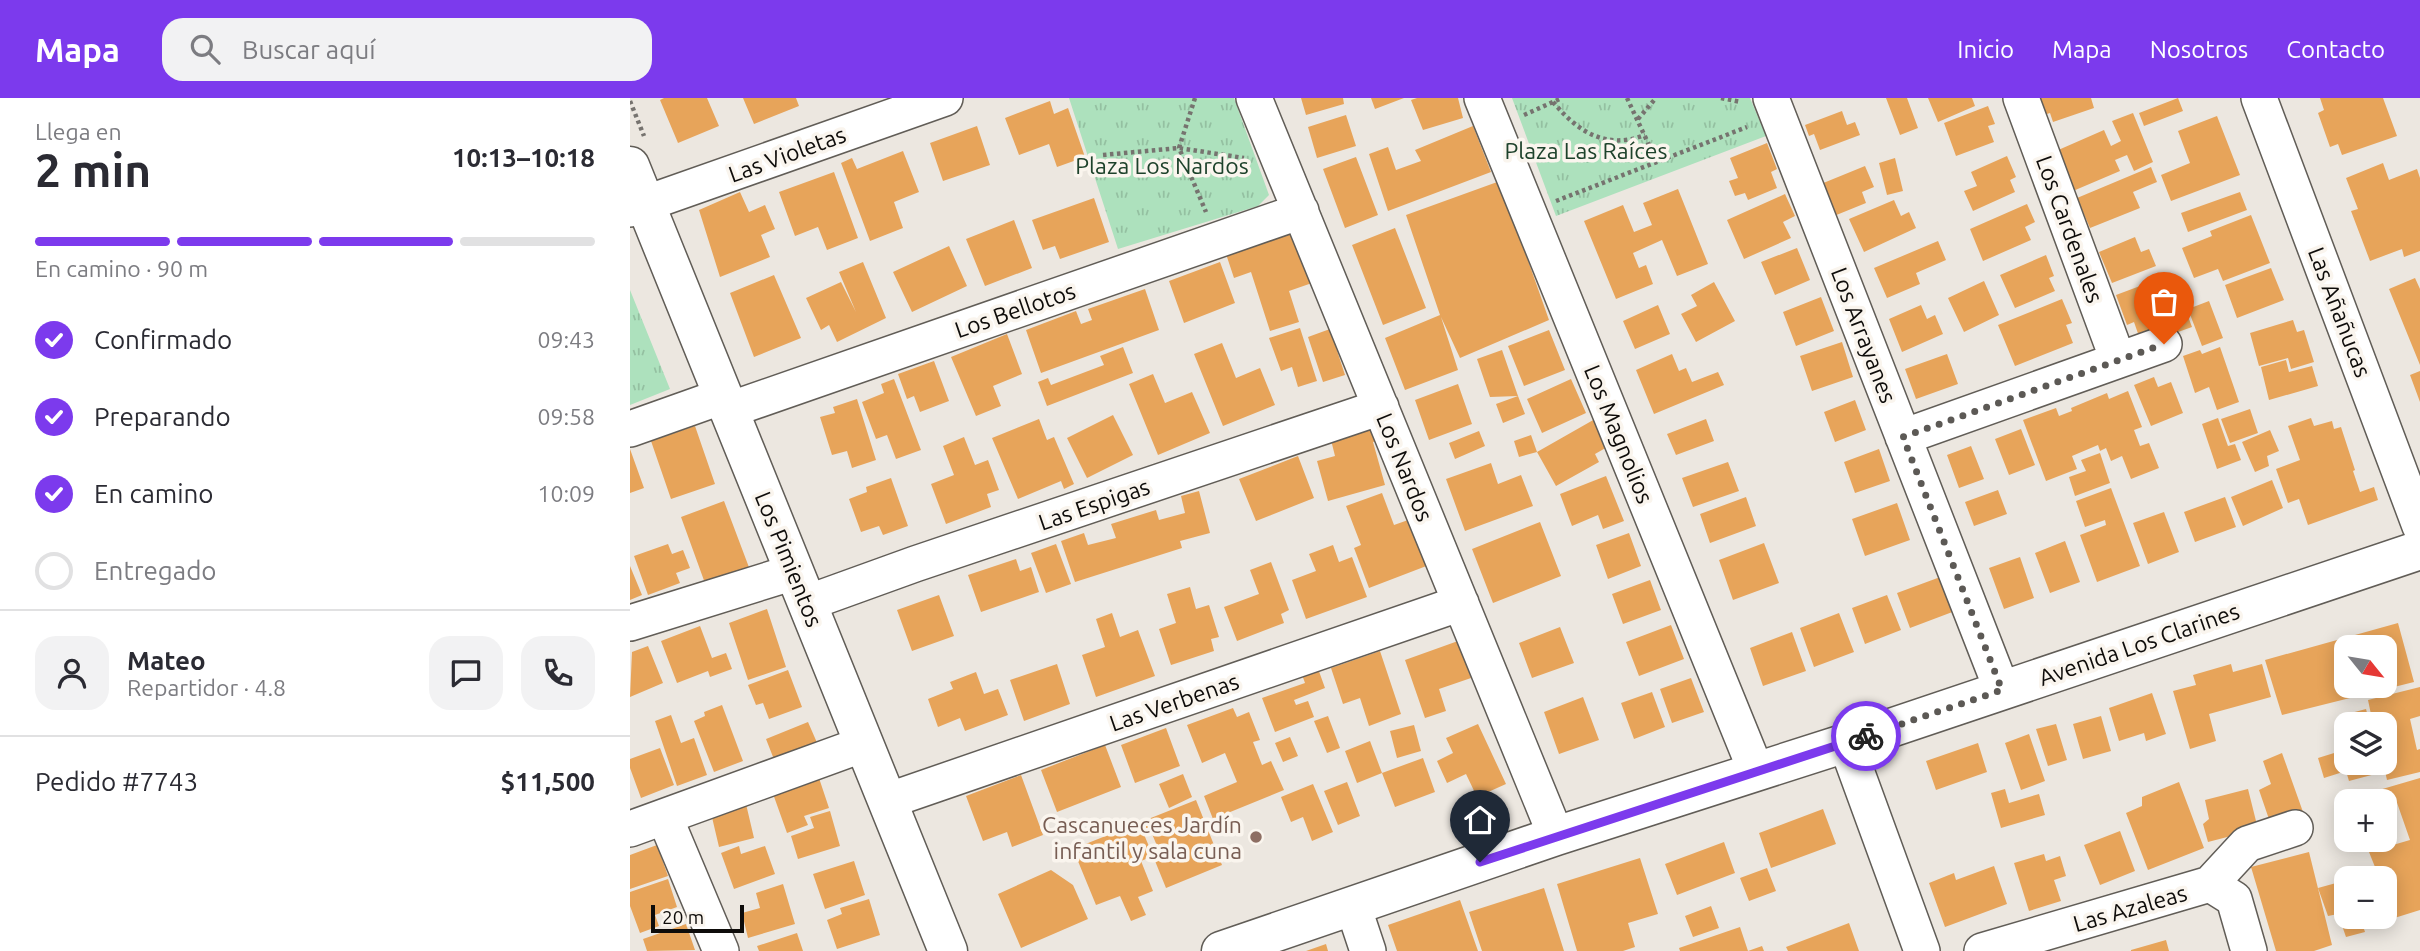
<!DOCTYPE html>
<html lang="es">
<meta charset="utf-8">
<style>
:root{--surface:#fff;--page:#f2f2f3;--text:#2b2b33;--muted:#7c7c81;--line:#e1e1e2;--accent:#7c3aed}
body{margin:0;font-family:Ubuntu,sans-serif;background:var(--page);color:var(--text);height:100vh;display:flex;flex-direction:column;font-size:26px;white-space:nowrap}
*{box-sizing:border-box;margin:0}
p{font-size:23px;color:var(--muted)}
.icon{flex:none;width:38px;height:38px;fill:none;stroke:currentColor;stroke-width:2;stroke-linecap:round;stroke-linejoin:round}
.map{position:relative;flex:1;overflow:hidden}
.side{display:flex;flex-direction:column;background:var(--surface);width:630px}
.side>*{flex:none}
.needle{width:46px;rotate:120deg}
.controls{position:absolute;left:1704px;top:537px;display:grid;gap:14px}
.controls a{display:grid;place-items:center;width:63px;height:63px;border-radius:14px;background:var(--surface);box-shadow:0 4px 18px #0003;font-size:35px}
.scale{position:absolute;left:21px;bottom:18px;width:93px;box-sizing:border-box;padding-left:7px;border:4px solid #0e0c0a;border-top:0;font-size:19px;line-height:24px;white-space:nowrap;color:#0e0c0a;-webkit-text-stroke:5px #faf5ee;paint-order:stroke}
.pin{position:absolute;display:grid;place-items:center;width:60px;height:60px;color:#fff;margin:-72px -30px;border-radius:50% 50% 50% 0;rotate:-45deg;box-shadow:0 0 7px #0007}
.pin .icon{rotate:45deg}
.courier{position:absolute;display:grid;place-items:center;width:70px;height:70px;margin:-35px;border:5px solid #7c3aed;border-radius:50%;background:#fff;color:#222;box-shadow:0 2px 9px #0007}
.head em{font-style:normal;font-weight:700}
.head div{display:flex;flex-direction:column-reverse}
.head{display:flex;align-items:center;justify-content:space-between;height:119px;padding:0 35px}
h1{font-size:46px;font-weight:700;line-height:52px}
.bar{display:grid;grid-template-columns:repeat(4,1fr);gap:10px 7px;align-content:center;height:84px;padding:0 35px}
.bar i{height:9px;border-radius:5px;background:var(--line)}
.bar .active{background:var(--accent)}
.bar p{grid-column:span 4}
.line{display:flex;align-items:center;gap:18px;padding:0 35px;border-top:2px solid var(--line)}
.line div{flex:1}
.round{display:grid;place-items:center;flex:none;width:74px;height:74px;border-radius:21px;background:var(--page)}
ol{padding:0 35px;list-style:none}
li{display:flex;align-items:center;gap:21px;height:77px}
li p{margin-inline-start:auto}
li .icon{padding:7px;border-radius:50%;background:var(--accent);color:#fff;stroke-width:4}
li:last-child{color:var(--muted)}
li i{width:38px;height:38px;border:4px solid var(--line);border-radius:50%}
header{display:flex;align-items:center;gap:42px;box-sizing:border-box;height:98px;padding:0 35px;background:var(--accent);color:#fff}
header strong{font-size:33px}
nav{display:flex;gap:38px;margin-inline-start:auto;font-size:24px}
.search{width:490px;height:63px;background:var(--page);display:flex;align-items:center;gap:18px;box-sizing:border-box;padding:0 24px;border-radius:21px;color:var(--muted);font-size:26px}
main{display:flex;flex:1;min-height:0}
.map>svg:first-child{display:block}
</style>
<header>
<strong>Mapa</strong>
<div class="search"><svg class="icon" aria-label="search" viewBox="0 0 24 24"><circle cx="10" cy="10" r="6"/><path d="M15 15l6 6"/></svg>Buscar aquí</div>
<nav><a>Inicio</a><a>Mapa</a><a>Nosotros</a><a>Contacto</a></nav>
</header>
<main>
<section class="side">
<div class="head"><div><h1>2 min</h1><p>Llega en</p></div><em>10:13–10:18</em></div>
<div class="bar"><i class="active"></i><i class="active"></i><i class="active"></i><i></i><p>En camino · 90 m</p></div>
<ol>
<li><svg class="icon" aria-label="check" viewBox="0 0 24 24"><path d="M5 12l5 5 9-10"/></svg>Confirmado<p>09:43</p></li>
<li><svg class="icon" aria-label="check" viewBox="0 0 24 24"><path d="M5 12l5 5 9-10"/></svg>Preparando<p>09:58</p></li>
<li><svg class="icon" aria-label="check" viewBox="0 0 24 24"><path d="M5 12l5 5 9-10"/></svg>En camino<p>10:09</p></li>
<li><i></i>Entregado</li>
</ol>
<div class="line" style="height:126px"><a class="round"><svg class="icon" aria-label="person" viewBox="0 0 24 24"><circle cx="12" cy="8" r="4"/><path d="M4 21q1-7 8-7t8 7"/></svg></a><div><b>Mateo</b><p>Repartidor · 4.8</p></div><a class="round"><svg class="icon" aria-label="chat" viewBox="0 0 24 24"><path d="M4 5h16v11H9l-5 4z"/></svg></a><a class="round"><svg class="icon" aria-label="phone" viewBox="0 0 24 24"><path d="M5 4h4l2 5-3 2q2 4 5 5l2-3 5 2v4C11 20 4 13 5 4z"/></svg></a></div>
<div class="line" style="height:91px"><div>Pedido #7743</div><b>$11,500</b></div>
</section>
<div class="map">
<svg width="1790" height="853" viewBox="0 0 1790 853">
<defs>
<pattern id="park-tufts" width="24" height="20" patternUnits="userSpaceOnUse" patternTransform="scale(1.75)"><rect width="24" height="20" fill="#ade1bd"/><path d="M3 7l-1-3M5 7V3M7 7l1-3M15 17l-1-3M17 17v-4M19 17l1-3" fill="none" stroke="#94c0a1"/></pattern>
</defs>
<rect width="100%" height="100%" fill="#ece7e0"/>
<!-- park -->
<path fill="url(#park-tufts)" d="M439 0H604L639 97 628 108 488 151Z
M882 0H1120L1136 38 926 118Z
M0 192 40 291 0 307Z"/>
<!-- building -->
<path fill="#e7a45a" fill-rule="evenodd" d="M34 0H77L89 28 48 45 30 2Z
M113 0H166L169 8 124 26Z
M671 0H713L714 6 676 17Z
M741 0H774L745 11Z
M787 0H828L833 20 793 32 781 2Z
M1256 0H1277L1288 30 1270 37Z
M1298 0H1342L1345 8 1308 24Z
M1408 0H1461L1464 10 1423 24 1420 15 1414 17Z
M1548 0 1553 13 1514 28 1509 15Z
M1690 0H1753L1767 38 1712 57 1708 46 1700 49 1688 15 1694 12Z
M420 3 424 16 438 10 455 59 427 69 419 46 389 57 375 20Z
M1358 8 1365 26 1358 28 1364 44 1326 58 1314 25Z
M1212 13 1217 27 1225 24 1230 37 1190 52 1184 36 1179 38 1175 27Z
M1503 15 1523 64 1504 73 1497 57 1485 62 1490 73 1443 93 1426 53 1474 32 1481 48 1491 43 1482 23Z
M716 17 726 48 687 60 678 29Z
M1587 18 1610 77 1541 103 1531 77 1560 65 1548 33Z
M347 28 360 67 313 83 300 45Z
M843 28 861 74 758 113 739 56 758 49 766 72 791 63 785 52Z
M1137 45 1147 71 1141 74 1147 90 1118 102 1115 95 1105 98 1099 83 1108 80 1100 60Z
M273 53 289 94 264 104 273 130 240 143 211 65 222 60 227 71Z
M1377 58 1386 79 1380 82 1385 94 1343 113 1334 93 1347 88 1341 74Z
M726 59 748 117 715 130 693 71Z
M1265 60 1273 93 1257 97 1249 65Z
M1753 65 1759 82 1787 71 1790 80V153L1774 159 1772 151 1740 163 1721 113 1728 111 1716 80Z
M1235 68 1244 89 1232 94 1236 105 1199 120 1186 88Z
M1521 69 1527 84 1503 94 1510 110 1460 130 1447 100Z
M204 74 228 140 197 152 188 129 165 138 149 94Z
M870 83 919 222 830 260 811 219 828 272 775 292 755 240 810 217 776 117Z
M1048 91 1078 166 1047 178 1032 142 1003 155 1009 170 1016 167 1023 186 986 201 954 123 993 107 1004 134 1022 127 1013 105Z
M110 94 119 114 135 107 145 131 131 137 140 159 90 179 69 112Z
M1610 94 1617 112 1558 134 1551 115Z
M1155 96 1165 118 1153 124 1161 140 1114 161 1097 122Z
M464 100 479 144 430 161 425 148 413 152 402 122Z
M1264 102 1271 118 1279 114 1286 130 1234 154 1219 121Z
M1397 106 1405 124 1395 129 1401 142 1353 163 1340 131Z
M1621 117 1640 165 1593 183 1588 171 1564 180 1552 150 1582 138 1580 133Z
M384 122 402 170 355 188 336 141Z
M664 130 682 185 659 193 669 224 640 233 621 174 604 180 595 153Z
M765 130 796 210 753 227 722 147Z
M1505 139 1511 154 1519 151 1526 168 1482 185 1469 154Z
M1308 143 1316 162 1286 175 1290 186 1257 200 1244 170Z
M319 148 337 188 282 214 263 174Z
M1167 150 1180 182 1145 197 1131 164Z
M1416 157 1424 178 1419 180 1425 193 1385 210 1370 177Z
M233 164 256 220 207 244 199 227 191 232 176 200 211 184 226 214 209 174Z
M590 164 605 205 554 225 539 183Z
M1641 170 1654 202 1607 220 1595 187Z
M1542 176 1562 229 1512 247 1504 224 1497 227 1486 197Z
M144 177 171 240 124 259 100 195Z
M1785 180 1790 191V267L1759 191Z
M1354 183 1369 217 1334 234 1318 200Z
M1084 184 1105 223 1066 244 1051 216 1067 208 1061 197Z
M515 191 529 232 411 275 396 232 446 213 451 226 462 222 458 211Z
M1191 199 1204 233 1166 248 1153 214Z
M1432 201 1442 225 1436 227 1443 245 1385 268 1368 227Z
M1579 203 1593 240 1572 248 1558 211Z
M1028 207 1040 236 1005 251 993 223Z
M1291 207 1297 221 1305 217 1313 236 1272 254 1259 221Z
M1663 222 1667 234 1674 232 1684 264 1661 271 1658 260 1629 268 1620 235Z
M670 230 687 283 668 289 662 269 651 273 639 240Z
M700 231 715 277 693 284 678 239Z
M919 232 935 272 894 288 878 248Z
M377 236 392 276 363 288 371 308 346 318 321 259Z
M1212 244 1223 279 1182 293 1170 258Z
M592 245 606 280 630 270 645 307 593 328 564 256Z
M493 249 503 275 417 308 408 284 418 280 421 287 474 267 470 258Z
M1590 249 1609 304 1587 312 1579 289 1565 295 1553 258 1570 252 1572 256Z
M872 252 888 298 860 299 847 261Z
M1042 256 1049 273 1056 270 1062 284 1088 274 1094 287 1024 316 1006 272Z
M1317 256 1328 286 1286 301 1275 271Z
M1656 262 1659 274 1682 268 1688 288 1639 302 1631 269Z
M304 263 319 303 290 314 284 298 277 301 268 276Z
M1790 273V304L1780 277Z
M523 276 535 305 562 294 580 335 528 357 499 286Z
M1524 279 1528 289 1541 284 1553 315 1521 328 1504 287Z
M264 281 291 352 266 361 257 337 246 341 232 304 254 295 251 286Z
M941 281 956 315 912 335 897 301Z
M828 286 842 326 799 342 785 302Z
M1498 293 1512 329 1504 332 1510 348 1519 345 1529 370 1501 381 1492 358 1481 363 1476 350 1470 353 1468 347 1442 358 1447 371 1416 383 1393 322 1426 310 1429 318 1442 313 1441 310 1477 295 1479 301Z
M888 298 895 316 873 325 866 306Z
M227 301 246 362 222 370 217 353 202 357 190 319 205 315 203 309Z
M1225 302 1236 332 1205 344 1194 314Z
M1620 311 1628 335 1600 345 1591 321Z
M483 317 503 357 457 380 437 340Z
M1588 320 1598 348 1605 346 1611 362 1587 371 1572 326Z
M1681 320 1684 328 1702 323 1704 331 1711 329 1725 372 1723 373 1730 394 1744 389 1748 402 1678 427 1669 401 1658 405 1646 371 1670 362 1658 328Z
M409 321 417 342 424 339 444 386 434 391 431 383 388 401 362 340Z
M965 321 979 348 965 356 969 364 926 388 907 354 889 359 884 343 901 337 907 354Z
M1076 321 1084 343 1046 357 1037 336Z
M747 325 752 342 743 344 755 387 698 403 687 363 705 358 700 338Z
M65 328 85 386 41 401 21 343Z
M1391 331 1405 367 1379 377 1365 341Z
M1640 332 1649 353 1637 358 1639 368 1625 374 1612 344Z
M849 333 855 348 825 361 819 345Z
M334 339 345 367 358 362 369 392 357 396 361 409 316 426 301 386 324 377 313 348Z
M1341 348 1354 381 1329 390 1317 357Z
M0 351 14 390 0 395Z
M1249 351 1260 383 1225 395 1214 364Z
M1470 355 1480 385 1445 398 1439 379 1456 373 1451 362Z
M668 358 684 400 626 423 609 381Z
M1098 364 1109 393 1063 409 1052 380Z
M861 365 868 386 891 377 903 408 835 433 816 381Z
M976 378 994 423 973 431 968 417 942 428 930 396Z
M261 380 278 428 253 437 249 428 231 434 219 401 237 394 236 389Z
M1642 382 1653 410 1613 428 1601 399Z
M1481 390 1510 468 1467 484 1450 437 1476 427 1475 422 1455 429 1446 403Z
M1368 392 1377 416 1344 428 1335 404Z
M569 393 580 435 550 443 552 450 445 484 431 443 454 435 458 447 486 440 481 426 526 412 529 422 555 415 551 398Z
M752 395 764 427 781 421 799 467 739 490 724 450 731 447 716 408Z
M1116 399 1126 428 1080 445 1070 416Z
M1595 399 1606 429 1565 444 1554 414Z
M94 403 120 472 76 488 51 419Z
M1267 405 1280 442 1235 458 1222 421Z
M1534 414 1549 454 1518 466 1503 425Z
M910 424 931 478 863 505 842 451Z
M999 435 1011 468 978 481 966 447Z
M1435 443 1450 484 1420 495 1405 455Z
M1134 445 1149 485 1103 502 1089 462Z
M38 446 42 456 53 452 60 470 46 475 50 485 18 497 4 458Z
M426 446 441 486 416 495 401 455Z
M703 447 709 464 722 459 737 499 676 521 662 482 686 473 679 456Z
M1390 459 1404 500 1374 511 1359 470Z
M386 461 390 473 401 469 409 494 351 514 338 477Z
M641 464 659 512 651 516 654 525 607 543 594 509 629 496 620 472Z
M0 468 12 497 0 502Z
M1313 478 1325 513 1280 530 1267 495Z
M1020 482 1031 512 993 526 982 496Z
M560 489 566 511 579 507 589 539 581 541 584 553 541 567 529 531 546 525 537 496Z
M309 497 324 538 282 553 267 512Z
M1257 497 1271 532 1235 546 1222 510Z
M137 511 156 569 118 582 99 525Z
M482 515 490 539 508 532 525 578 466 599 452 557 475 549 466 521Z
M1209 515 1224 554 1184 569 1170 530Z
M1768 525 1784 584 1652 617 1635 562ZM1717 550H1755V588H1717Z
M1041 527 1054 561 1009 578 996 544Z
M70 528 82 560 96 555 102 571 80 579 78 573 47 585 31 543Z
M930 529 944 565 902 580 889 545Z
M1162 534 1176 573 1133 588 1120 550Z
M828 543 841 580 809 591 816 613 795 620 775 562Z
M18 548 33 585 0 599 2 554Z
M750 553 771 616 739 628 730 600 713 606 701 570Z
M686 565 695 590 664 602 666 607 678 603 684 619 645 634 632 600 675 585 670 571Z
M427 566 440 606 394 623 380 582Z
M1601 566 1603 574 1632 566 1641 599 1579 616 1586 643 1560 651 1543 593 1566 587 1563 577Z
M158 572 172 609 139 621 133 605 126 607 118 587Z
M346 574 354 596 368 591 378 617 335 633 330 620 308 629 298 601 323 591 320 584Z
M1061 580 1074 614 1042 625 1030 591Z
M1790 589V618L1780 621 1787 652 1790 651V674L1757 682 1753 665H1755V626H1743L1738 602Z
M1022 594 1035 629 1004 641 991 605Z
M1522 595 1536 636 1516 643 1514 635 1489 643 1479 610Z
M953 599 969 642 929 656 914 614Z
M92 607 113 663 84 674 64 623 75 618 74 614Z
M603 610 607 619 619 614 630 642 623 644 632 667 641 663 654 692 583 721 574 698 607 684 595 655 572 665 557 627Z
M1736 611 1740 626H1720L1717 616Z
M41 617 51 645 64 640 77 677 47 688 25 623Z
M698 618 710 650 697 655 684 623Z
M1471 618 1481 653 1453 661 1443 626Z
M178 624 188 647 145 664 136 641Z
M848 626 876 686 847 699 836 676 817 685 807 663 823 655 816 640Z
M1426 626 1437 662 1418 668 1406 631Z
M784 627 791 653 767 660 760 633Z
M536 630 550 668 505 685 491 647Z
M1399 636 1415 683 1391 692 1375 645Z
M660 639 668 658 653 664 645 645Z
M740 643 752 675 793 660 805 694 765 709 752 675 727 685 715 653Z
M1348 645 1357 674 1306 692 1296 663Z
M475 647 491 689 427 714 411 672Z
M30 650 44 687 11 700 0 670V661Z
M1717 651V665H1746L1749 675 1719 683 1716 673 1694 680 1688 660Z
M1652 655 1673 714 1661 717 1642 730 1629 692 1641 686 1633 663Z
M553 676 562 699 539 710 529 686Z
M188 677 199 710 174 718 178 727 157 735 142 693Z
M391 677 413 737 382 749 377 734 353 743 336 698Z
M1790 680V812L1758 822 1755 804V780H1727L1747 774 1739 754 1780 742 1765 699 1752 702 1749 692Z
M717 684 730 718 708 727 694 693Z
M1549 684 1574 750 1518 772 1496 715 1512 708V699Z
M683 686 703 734 682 743 673 719 661 724 651 699Z
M1375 691 1379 705 1409 696 1415 717 1371 730 1361 695Z
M1618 691 1628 731 1578 744 1573 726 1579 721 1575 702Z
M1731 696 1746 704H1722Z
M566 702 592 767 536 790 523 758 530 755 520 731 513 734 523 758 511 763 523 793 508 799 516 817 501 823 490 798 466 807 443 751Z
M1762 705 1766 732 1760 734 1761 738 1755 740V706Z
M116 706 124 740 89 749 81 715Z
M1193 711 1206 746 1141 770 1129 735Z
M200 713 210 748 168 761 161 738 184 730 180 719Z
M1717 713V742H1751L1743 751 1728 747 1716 748 1708 716Z
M1490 733 1505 773 1470 787 1454 747Z
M1094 744 1105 775 1047 797 1035 766Z
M27 747 38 778 0 791V757Z
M109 748 111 756 135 748 145 776 104 791 91 755Z
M1679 754 1702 847 1684 853H1646L1621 769Z
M1414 756 1416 763 1430 758 1436 778 1424 782 1431 803 1399 813 1384 765Z
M1010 760 1028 816 998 825 1005 849 993 853H947L927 786Z
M224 763 235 797 195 811 183 776Z
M1364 768 1377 806 1315 829 1299 785 1324 775 1326 782Z
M1137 770 1146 793 1119 803 1110 780Z
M421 772 443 787 458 821 391 850 368 796Z
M38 781 47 809 25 817 29 828 10 835 0 808V794Z
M1717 782V819H1730L1735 834 1716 839 1708 816 1698 818 1688 790Z
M153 786 165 826 118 840 112 815 130 810 126 795Z
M914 790 934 853H852L839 814Z
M239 801 250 837 207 851 197 822 212 816 210 810Z
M830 802 848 853H767L758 827Z
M1081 808 1089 830 1063 839 1055 818Z
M1219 825 1229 853H1158L1156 849Z
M56 826 65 852 17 853 13 841Z
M1110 829 1118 853 1132 848 1134 853H1050L1049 850Z
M167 835 173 853H129L127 848Z
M1536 842 1539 853H1501V852Z
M696 846 698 853H676Z"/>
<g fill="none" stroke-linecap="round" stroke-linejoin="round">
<defs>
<path id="minor" d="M624 0 926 738
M852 0 1126 673
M1141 0 1372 592
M1391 0 1488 262
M1629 0 1790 428
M0 111 315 0
M99 312 671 113
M0 331 93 298
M1273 339 1534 246
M177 505 285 466 751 309
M0 525 164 474
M1216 645 1292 853
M257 703 831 505
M35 720 91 853
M0 731 234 646
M1580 786 1617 746 1665 730
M723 808 738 853
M1352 853 1580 786 1604 801 1619 853"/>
<path id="major" d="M0 68 318 853
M591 853 926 738 1216 645 1790 452"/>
</defs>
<!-- minor casing -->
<use href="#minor" stroke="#615d57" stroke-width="38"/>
<!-- major casing -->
<use href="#major" stroke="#615d57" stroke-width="41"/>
<!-- path -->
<path stroke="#76736f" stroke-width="4.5" stroke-dasharray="3.5 3.5" stroke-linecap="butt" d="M565 0 549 50 576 114
M997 0 1026 62
M1091 0 1111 4
M0 3 14 38
M923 4C948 34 976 52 1015 37
M894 17 932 0
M1008 21 1026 0
M473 57 549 50 614 60
M926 103 1117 29"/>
<!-- minor -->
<use href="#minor" stroke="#fff" stroke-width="35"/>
<!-- major -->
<use href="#major" stroke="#fff" stroke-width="38"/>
</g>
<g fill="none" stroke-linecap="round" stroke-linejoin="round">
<!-- done -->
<path stroke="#5c5955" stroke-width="7" stroke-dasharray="0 12.6" d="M1236 638 1372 592 1273 339 1534 246"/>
<!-- route -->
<path stroke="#7c3aed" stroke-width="9" d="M850 764 1236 638"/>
</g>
<!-- markers -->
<circle fill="#8d6e63" stroke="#faf5ee" stroke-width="2.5" cx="626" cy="739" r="7"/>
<g text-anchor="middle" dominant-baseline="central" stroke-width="7" stroke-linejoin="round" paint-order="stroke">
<!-- park labels -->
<g font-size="23" fill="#1d422b" stroke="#faf5ee">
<text x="956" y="52">Plaza Las Raíces</text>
<text x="532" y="67">Plaza Los Nardos</text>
</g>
<!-- street labels -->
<g font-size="23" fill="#0e0c0a" stroke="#faf5ee">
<text transform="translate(157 56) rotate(-20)">Las Violetas</text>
<text transform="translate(1440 131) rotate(70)">Los Cardenales</text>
<text transform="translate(385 212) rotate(-19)">Los Bellotos</text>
<text transform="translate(1710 214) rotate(69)">Las Añañucas</text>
<text transform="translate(1234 237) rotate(69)">Los Arrayanes</text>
<text transform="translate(989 336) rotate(68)">Los Magnolios</text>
<text transform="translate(775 369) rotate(68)">Los Nardos</text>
<text transform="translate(464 406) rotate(-19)">Las Espigas</text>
<text transform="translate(159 461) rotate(68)">Los Pimientos</text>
<text transform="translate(1509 546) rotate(-19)">Avenida Los Clarines</text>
<text transform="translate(544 604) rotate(-19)">Las Verbenas</text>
<text transform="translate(1500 810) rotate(-16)">Las Azaleas</text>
</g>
<!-- education labels -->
<g font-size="23" fill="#785e54" stroke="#faf5ee" text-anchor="end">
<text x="612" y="726">Cascanueces Jardín<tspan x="612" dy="26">infantil y sala cuna</tspan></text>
</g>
</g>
</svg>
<div class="controls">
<a><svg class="needle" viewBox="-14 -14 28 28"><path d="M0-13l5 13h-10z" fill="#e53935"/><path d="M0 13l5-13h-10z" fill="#7c7c81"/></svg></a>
<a><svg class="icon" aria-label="layers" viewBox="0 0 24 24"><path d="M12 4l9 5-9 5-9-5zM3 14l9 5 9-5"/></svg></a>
<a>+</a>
<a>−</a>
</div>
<div class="scale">20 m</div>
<div class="pin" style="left:1534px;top:246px;background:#ea580c"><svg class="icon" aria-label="bag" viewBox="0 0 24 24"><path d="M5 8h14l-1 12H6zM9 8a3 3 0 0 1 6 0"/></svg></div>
<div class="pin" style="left:850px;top:764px;background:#1f2937"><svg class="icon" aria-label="home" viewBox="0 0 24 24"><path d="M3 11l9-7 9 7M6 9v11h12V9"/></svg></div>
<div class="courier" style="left:1236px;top:638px"><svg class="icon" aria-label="bike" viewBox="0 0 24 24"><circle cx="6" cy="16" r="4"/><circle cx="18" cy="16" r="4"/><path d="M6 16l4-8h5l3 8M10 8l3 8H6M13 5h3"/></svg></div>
</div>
</main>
